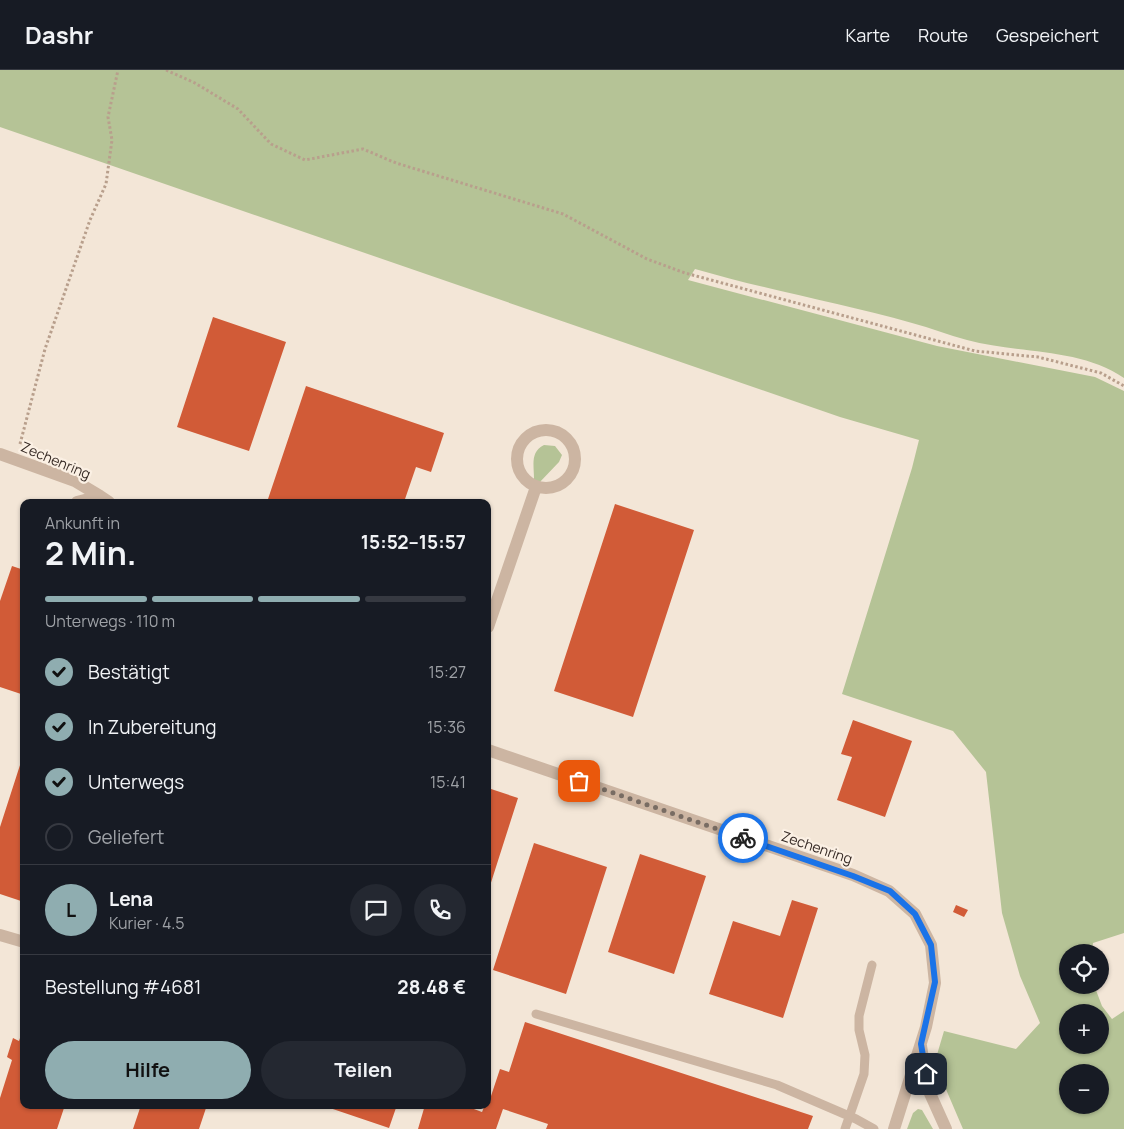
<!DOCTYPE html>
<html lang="de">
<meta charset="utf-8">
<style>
:root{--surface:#171b24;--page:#242831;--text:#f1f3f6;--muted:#9ea1a6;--line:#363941;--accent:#8fadb0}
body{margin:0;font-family:Manrope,sans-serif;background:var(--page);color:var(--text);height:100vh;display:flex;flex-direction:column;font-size:19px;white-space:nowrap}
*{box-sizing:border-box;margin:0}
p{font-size:16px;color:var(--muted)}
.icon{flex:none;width:28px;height:28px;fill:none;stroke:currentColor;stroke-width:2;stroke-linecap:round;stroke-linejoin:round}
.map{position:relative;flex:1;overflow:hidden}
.details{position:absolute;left:20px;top:429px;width:471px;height:610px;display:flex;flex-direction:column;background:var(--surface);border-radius:10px;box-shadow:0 1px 4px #0004}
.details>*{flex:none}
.fabs{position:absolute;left:1059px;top:874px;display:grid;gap:10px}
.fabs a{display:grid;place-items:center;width:50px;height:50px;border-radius:50%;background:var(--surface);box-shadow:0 1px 4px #0004;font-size:25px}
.pin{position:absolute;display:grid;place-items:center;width:42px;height:42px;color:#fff;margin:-21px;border-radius:10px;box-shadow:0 2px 8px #0006}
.courier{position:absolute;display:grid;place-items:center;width:50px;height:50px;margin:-25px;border:4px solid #1a73e8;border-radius:50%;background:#fff;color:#222;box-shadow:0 1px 6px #0007}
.summary em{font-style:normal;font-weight:700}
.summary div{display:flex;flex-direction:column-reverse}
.summary{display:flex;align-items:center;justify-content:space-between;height:85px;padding:0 25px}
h1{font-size:32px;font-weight:700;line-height:38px}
.bar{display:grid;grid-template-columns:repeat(4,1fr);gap:8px 5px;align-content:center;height:60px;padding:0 25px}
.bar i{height:6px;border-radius:4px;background:var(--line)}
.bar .on{background:var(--accent)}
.bar p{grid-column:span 4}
.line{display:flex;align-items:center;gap:12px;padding:0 25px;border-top:1px solid var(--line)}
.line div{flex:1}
.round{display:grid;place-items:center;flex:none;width:52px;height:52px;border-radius:26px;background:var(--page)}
ol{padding:0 25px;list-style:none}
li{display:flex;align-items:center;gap:15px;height:55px}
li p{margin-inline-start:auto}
li .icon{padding:5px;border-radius:50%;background:var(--accent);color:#111;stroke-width:4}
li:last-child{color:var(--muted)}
li i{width:28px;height:28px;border:2px solid var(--line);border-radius:50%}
.button{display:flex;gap:10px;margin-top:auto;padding:10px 25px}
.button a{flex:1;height:58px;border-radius:30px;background:var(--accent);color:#111;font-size:20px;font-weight:700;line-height:58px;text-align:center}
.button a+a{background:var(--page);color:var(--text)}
header{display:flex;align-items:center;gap:30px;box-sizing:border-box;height:70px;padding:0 25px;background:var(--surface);border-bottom:1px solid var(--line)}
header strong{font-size:24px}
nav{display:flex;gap:28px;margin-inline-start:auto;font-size:18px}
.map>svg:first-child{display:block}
</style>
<header>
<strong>Dashr</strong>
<nav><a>Karte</a><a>Route</a><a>Gespeichert</a></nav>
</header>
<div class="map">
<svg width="1124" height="1059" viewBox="0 0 1124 1059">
<rect width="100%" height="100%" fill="#f3e6d7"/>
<!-- green -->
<path fill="#b5c396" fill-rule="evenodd" d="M0 0H1124V308C1079 277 1018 284 967 270 948 265 931 258 912 253 840 233 767 220 695 199L688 210 937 276 1095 307 1124 321V863L1093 873 1092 882H1068V915H1094L1102 936 1112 949 1124 941V1059H963L939 1003 936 988 944 961 1016 979 1040 953 1020 906 1002 843 986 702 953 661 842 624 912 398 919 370 840 347 0 57ZM1068 942H1100V975H1068ZM1100 1002V1035H1068V1002Z
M544 375 555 376 562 385 559 392 538 414 534 409C534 395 530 382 544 375Z
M918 1039 922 1040 933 1059H907L913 1043Z"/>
<!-- building -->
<path fill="#d15b37" d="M213 247 286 272 249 381 177 357Z
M306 316 444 363 431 402 416 397 404 432H267Z
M615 434 694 460 633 647 554 621Z
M12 496 24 500V625L0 617V531Z
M853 650 912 671 885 747 837 730 852 687 841 684Z
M21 692 24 693V832L0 824V757Z
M488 718 518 728 488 822Z
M534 773 607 797 566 924 493 900Z
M640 784 706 806 674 904 608 882Z
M792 830 818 838 783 948 709 924 733 851 780 866Z
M956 835 968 840 964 847 953 842Z
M525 952 813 1046 808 1059H546L548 1054 503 1039 496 1059H418L425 1035H463L482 1042 485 1035H488L500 999 509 1002Z
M24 956V1035H65L57 1059H0V1028L12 990 7 987 13 968 19 971Z
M141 1035H207L199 1059H133Z
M321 1035H397L389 1058Z"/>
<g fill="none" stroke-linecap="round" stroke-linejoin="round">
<!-- path -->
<path stroke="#b89f8c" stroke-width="3" stroke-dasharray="2.5 2.5" stroke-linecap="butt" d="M166 0 195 13 238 39 271 74 305 90 363 79 396 93 563 144 647 189 685 203 975 281 1038 287 1101 303 1124 316
M20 374 45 279 90 150 106 114 112 70 108 47 118 0"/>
<!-- lane -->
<path stroke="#ccb5a2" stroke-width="9" d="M536 944 777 1015 856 1049 874 1059
M845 1059 864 1004 865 985 859 960V946L872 895"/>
<!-- street -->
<path stroke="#ccb5a2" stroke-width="12" d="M517 389a29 29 0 1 1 58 0a29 29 0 1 1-58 0Z
M0 384 75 411 100 426
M77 432 100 426 109 432
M488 557 536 417
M488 680 853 805 889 821 915 844 931 875 935 913 926 957 894 1059
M0 865 24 872
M921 976 928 1019 946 1059"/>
</g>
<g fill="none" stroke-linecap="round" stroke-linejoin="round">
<!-- done -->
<path stroke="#786c63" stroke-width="5" stroke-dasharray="0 9" d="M579 711 743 768"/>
<!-- route -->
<path stroke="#1a73e8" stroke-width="6" d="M743 768 853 806 890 821 915 844 931 875 935 912 921 974 926 1004"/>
</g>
<g text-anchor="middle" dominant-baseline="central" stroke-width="4.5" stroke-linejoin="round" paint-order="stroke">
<!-- street labels -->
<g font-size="14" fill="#362a25" stroke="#fbf0e4">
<text transform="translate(56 390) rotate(23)">Zechenring</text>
<text transform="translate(817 777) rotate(19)">Zechenring</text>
</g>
</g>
</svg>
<div class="fabs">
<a><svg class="icon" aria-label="locate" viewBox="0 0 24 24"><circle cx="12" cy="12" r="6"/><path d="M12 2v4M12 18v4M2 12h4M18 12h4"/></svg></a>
<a>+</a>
<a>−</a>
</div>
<div class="pin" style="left:579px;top:711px;background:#ea580c"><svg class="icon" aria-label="bag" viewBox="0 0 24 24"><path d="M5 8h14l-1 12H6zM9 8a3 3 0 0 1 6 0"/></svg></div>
<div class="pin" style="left:926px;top:1004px;background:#1f2937"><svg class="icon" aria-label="home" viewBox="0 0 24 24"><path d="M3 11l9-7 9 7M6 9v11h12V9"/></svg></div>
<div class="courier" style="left:743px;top:768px"><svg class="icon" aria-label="bike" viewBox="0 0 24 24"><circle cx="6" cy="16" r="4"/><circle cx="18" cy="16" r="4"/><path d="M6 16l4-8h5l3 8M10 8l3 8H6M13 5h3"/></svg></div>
<section class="details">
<div class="summary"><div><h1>2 Min.</h1><p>Ankunft in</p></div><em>15:52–15:57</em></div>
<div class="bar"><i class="on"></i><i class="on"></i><i class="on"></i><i></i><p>Unterwegs · 110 m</p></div>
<ol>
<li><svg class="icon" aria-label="check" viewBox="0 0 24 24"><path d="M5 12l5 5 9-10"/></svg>Bestätigt<p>15:27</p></li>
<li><svg class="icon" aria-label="check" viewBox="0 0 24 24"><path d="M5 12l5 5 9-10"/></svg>In Zubereitung<p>15:36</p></li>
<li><svg class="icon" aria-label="check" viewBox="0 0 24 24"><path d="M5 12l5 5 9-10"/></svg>Unterwegs<p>15:41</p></li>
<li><i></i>Geliefert</li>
</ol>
<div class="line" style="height:90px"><b class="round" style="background:var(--accent);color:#111">L</b><div><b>Lena</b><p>Kurier · 4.5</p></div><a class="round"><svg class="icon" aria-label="chat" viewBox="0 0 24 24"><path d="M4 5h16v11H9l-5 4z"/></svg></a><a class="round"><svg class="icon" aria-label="phone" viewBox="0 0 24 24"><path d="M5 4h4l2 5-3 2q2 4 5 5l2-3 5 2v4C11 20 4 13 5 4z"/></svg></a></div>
<div class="line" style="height:65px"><div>Bestellung #4681</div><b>28.48 €</b></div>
<div class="button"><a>Hilfe</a><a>Teilen</a></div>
</section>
</div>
